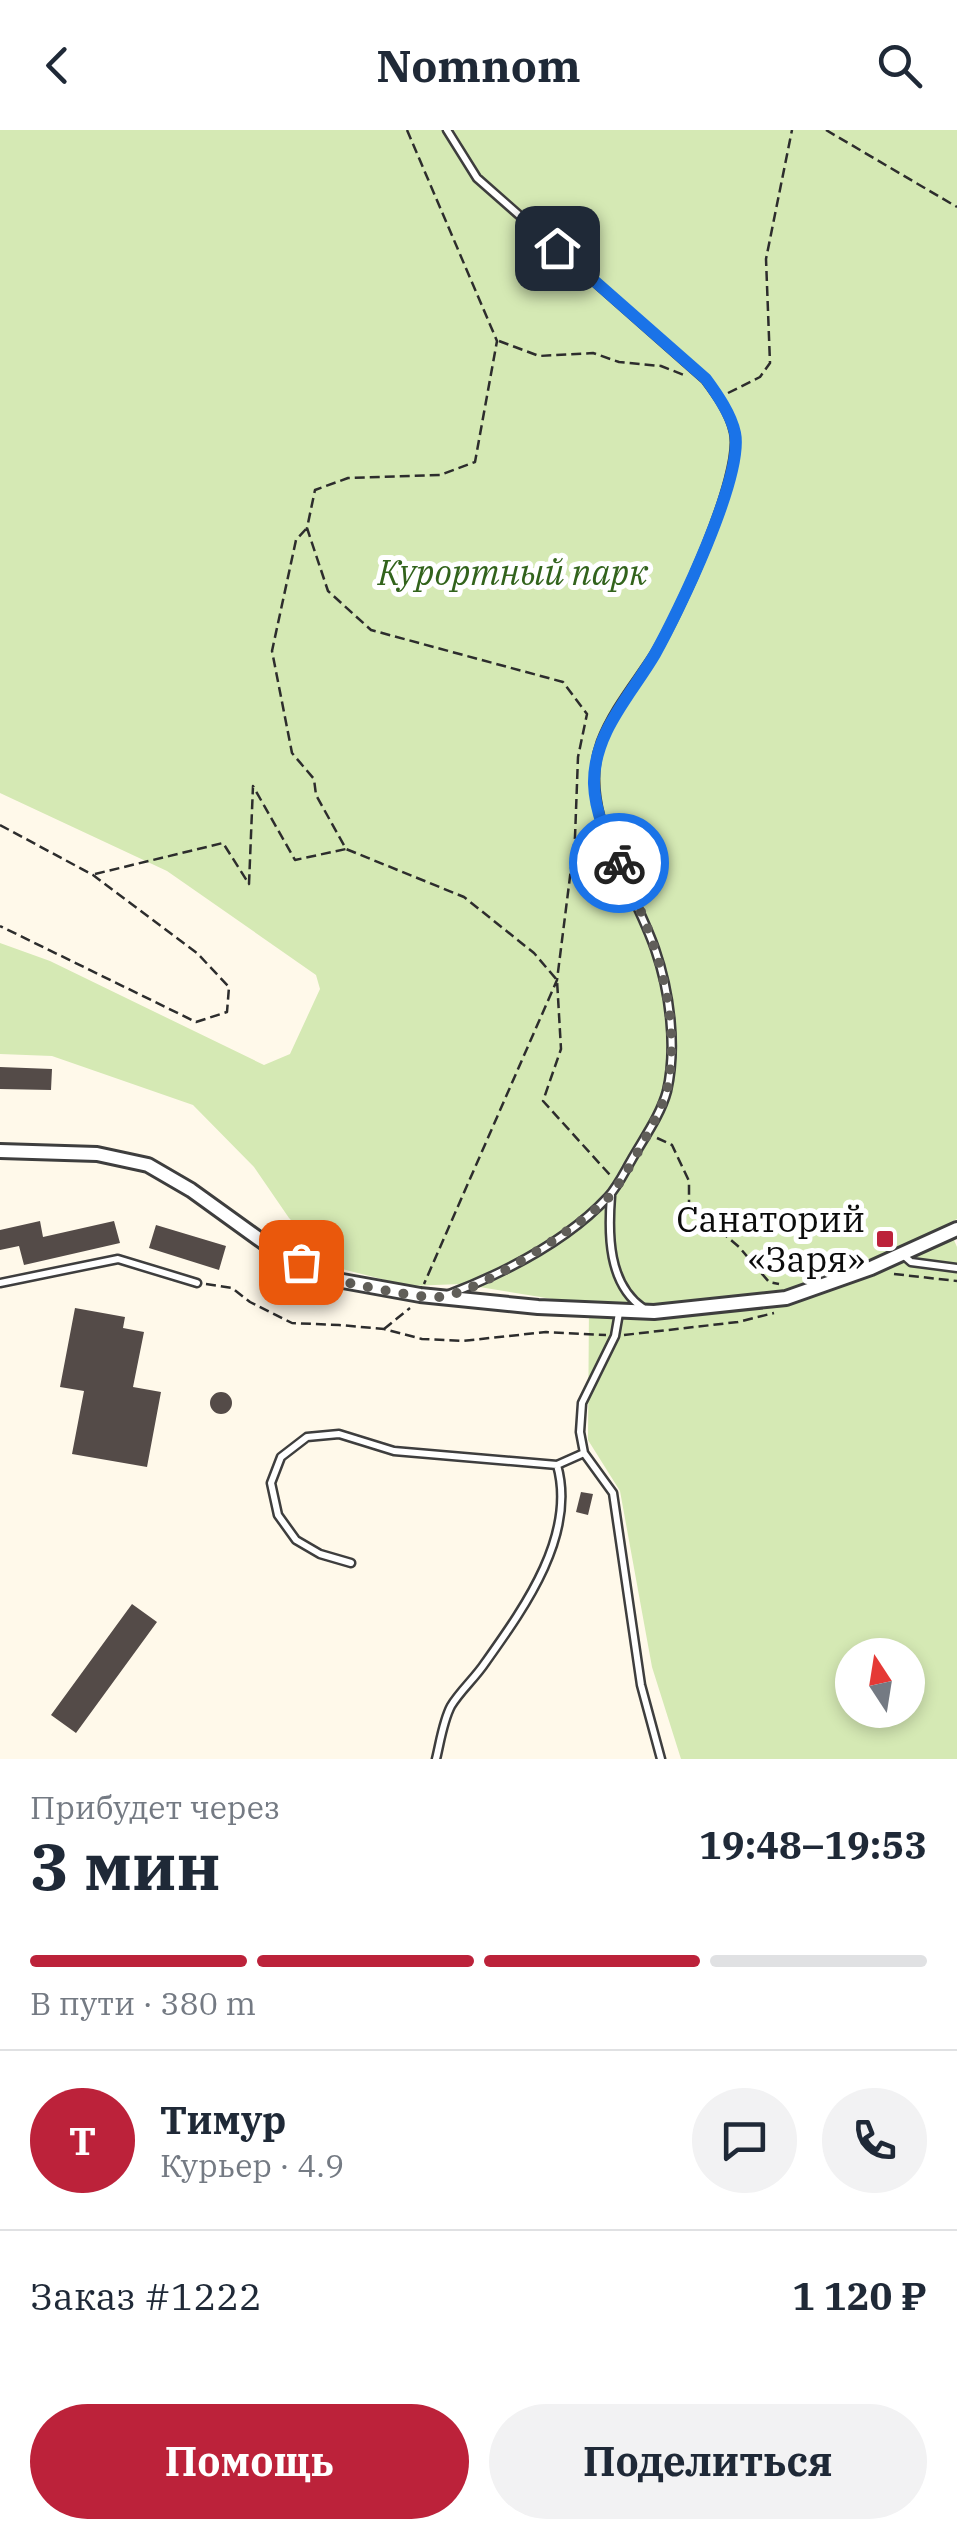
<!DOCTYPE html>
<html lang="ru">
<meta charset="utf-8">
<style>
:root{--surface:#fff;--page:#f2f2f3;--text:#1f2937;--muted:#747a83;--line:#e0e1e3;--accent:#bc223a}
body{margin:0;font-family:"IBM Plex Serif",serif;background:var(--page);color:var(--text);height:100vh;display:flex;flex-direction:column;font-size:38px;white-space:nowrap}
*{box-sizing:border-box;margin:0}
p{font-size:32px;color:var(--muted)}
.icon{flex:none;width:55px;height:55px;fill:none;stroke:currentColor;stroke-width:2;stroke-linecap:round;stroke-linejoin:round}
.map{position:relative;height:1629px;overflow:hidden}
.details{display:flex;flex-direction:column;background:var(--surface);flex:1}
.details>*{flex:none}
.needle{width:65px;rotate:348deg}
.fabs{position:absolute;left:835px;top:1508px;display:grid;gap:20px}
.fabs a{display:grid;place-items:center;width:90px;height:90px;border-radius:50%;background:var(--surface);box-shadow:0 5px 15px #0003;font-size:50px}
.pin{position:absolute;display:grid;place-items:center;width:85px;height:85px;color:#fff;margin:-42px;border-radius:20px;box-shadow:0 5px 15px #0006}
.courier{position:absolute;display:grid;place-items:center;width:100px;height:100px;margin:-50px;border:8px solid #1a73e8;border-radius:50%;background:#fff;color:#222;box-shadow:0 2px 12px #0007}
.head em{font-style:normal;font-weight:700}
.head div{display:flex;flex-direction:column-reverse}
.head{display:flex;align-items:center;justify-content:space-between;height:170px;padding:0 30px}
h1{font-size:65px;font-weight:700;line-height:75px}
.bar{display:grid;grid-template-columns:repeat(4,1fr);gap:15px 10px;align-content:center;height:120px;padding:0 30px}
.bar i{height:12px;border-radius:8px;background:var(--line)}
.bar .selected{background:var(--accent)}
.bar p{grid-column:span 4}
.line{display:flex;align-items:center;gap:25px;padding:0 30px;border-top:2px solid var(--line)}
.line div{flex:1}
.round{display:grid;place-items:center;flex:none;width:105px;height:105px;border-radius:52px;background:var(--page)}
.action{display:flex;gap:20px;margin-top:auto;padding:20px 30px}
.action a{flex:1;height:115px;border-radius:60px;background:var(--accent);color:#fff;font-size:40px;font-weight:700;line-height:115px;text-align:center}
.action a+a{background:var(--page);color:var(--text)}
header{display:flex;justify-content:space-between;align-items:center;height:130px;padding:0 30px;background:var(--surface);font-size:45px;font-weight:700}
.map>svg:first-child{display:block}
</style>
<header><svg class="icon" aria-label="back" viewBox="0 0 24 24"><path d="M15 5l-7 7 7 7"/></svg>Nomnom<svg class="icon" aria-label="search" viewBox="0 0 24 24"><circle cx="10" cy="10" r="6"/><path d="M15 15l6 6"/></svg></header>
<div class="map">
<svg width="957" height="1629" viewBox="0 0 957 1629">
<rect width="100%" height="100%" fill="#fff9ea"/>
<!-- green -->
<path fill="#d5e9b4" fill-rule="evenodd" d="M0 0H957V1089L947 1094 957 1117V1629H681L652 1537 620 1361 588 1310 589 1175 461 1154 409 1156 338 1138 289 1088 254 1037 193 975 52 926 0 924V813L50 831 264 935 290 924 320 859 316 845 167 741 0 663ZM852 1525H908V1580H852Z"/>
<!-- building -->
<path fill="#544b48" d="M0 937 52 939 51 960 0 959Z
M40 1091 43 1107 114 1091 120 1113 24 1135 19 1116 0 1120V1100Z
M156 1095 226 1116 219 1140 149 1118Z
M75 1178 125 1187 123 1198 144 1202 133 1257 161 1262 147 1337 72 1324 84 1261 60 1257Z
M210 1273a11 11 0 1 1 22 0a11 11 0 1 1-22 0Z
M581 1362 593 1364 588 1385 576 1382Z
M132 1474 157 1492 76 1603 51 1585Z"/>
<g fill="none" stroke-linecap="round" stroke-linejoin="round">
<defs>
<path id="lane" d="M447 0 477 48 705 249C717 265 730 283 734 302 744 344 677 489 652 528 635 554 612 582 601 612 576 681 633 755 655 819 670 862 677 917 667 961 661 984 644 1008 632 1029 625 1041 618 1056 608 1067 566 1112 504 1143 447 1165
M611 1066C608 1104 608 1154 643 1178
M902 1124 911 1132 957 1138
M0 1153 118 1129 197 1153
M619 1183 615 1206 582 1273 580 1302 584 1323 613 1363 641 1555 661 1629
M351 1433 320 1424 296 1410 278 1385 271 1353 281 1327 307 1307 339 1304 394 1321 557 1335 584 1323
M436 1629C440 1613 443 1591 451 1576 460 1561 475 1548 485 1533 524 1478 577 1405 557 1335"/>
<path id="street" d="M0 1021 97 1024 148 1035 191 1060 266 1114 337 1150 420 1165 538 1177 654 1182 786 1168 871 1138 957 1099"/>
</defs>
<!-- lane casing -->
<use href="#lane" stroke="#3e3e3e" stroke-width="11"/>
<!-- street casing -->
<use href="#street" stroke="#3e3e3e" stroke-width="18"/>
<!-- path -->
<path stroke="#2d2d2d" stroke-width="2.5" stroke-dasharray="10 5" stroke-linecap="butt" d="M407 0 497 211 475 332 440 345 348 348 315 360 307 398 328 461 371 500 563 552 587 584 578 627 575 707 557 850 424 1154
M826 0 957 77
M499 211 539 226 593 223 619 232 661 236 684 245
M728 263 760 247 770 233 766 129 792 0
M306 399 296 410 272 521 292 623 314 649 316 665 346 719 464 767 534 823 557 850 561 919 543 971 610 1045
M0 695 93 745 197 823 229 857 227 882 196 892 0 796
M95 744 223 713 249 754 253 656 295 730 346 719
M657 1008 672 1015 689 1051V1074L739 1117 769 1152 779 1154
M894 1144 957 1151
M206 1154 232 1158 250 1172 292 1193 339 1195 384 1199 422 1209 462 1211 546 1202 606 1205
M384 1199 410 1178
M624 1205 738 1192 774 1183"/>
<!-- lane -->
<use href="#lane" stroke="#fff" stroke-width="6"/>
<!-- street -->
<use href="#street" stroke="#fff" stroke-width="12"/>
</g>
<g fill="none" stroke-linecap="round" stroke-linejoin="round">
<!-- done -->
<path stroke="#605e59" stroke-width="10" stroke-dasharray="0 18" d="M301 1132C312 1137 324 1145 335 1149 353 1155 423 1169 440 1167 477 1164 583 1095 609 1067 624 1050 662 981 667 960 683 881 653 803 619 733"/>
<!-- route -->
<path stroke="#1a73e8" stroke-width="12" d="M557 118 706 249C717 264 731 284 735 303 744 346 678 483 655 524 631 565 593 603 594 654 595 683 607 708 619 733"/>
</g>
<!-- markers -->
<rect fill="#bc223a" stroke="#fff" stroke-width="4" x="875" y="1099" width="20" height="20" rx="5"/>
<g text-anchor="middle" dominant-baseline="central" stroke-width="10" stroke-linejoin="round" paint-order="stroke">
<!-- park labels -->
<g font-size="35" font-style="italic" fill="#32631c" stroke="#fff">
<text x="513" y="442">Курортный парк</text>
</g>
<!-- poi labels -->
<g font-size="35" fill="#0b0b0b" stroke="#fff" text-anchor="end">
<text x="865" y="1089">Санаторий<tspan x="865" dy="40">«Заря»</tspan></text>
</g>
</g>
</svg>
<div class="fabs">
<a><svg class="needle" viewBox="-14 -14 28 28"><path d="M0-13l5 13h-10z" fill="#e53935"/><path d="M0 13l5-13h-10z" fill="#747a83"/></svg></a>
</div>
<div class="pin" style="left:301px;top:1132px;background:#ea580c"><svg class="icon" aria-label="bag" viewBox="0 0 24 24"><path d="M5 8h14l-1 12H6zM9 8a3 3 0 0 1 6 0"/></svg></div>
<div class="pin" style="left:557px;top:118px;background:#1f2937"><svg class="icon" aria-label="home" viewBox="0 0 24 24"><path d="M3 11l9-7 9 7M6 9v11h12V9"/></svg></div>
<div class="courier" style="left:619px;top:733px"><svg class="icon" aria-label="bike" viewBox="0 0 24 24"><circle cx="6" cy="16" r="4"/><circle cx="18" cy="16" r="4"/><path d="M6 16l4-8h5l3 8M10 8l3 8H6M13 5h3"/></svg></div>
</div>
<section class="details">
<div class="head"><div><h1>3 мин</h1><p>Прибудет через</p></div><em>19:48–19:53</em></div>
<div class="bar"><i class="selected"></i><i class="selected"></i><i class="selected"></i><i></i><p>В пути · 380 m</p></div>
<div class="line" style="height:180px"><b class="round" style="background:var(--accent);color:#fff">Т</b><div><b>Тимур</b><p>Курьер · 4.9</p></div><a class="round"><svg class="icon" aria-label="chat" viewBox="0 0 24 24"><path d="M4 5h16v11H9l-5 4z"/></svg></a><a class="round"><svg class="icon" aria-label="phone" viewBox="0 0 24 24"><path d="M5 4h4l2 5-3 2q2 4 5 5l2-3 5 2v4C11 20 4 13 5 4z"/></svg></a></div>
<div class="line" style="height:130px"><div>Заказ #1222</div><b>1 120 ₽</b></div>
<div class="action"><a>Помощь</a><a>Поделиться</a></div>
</section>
